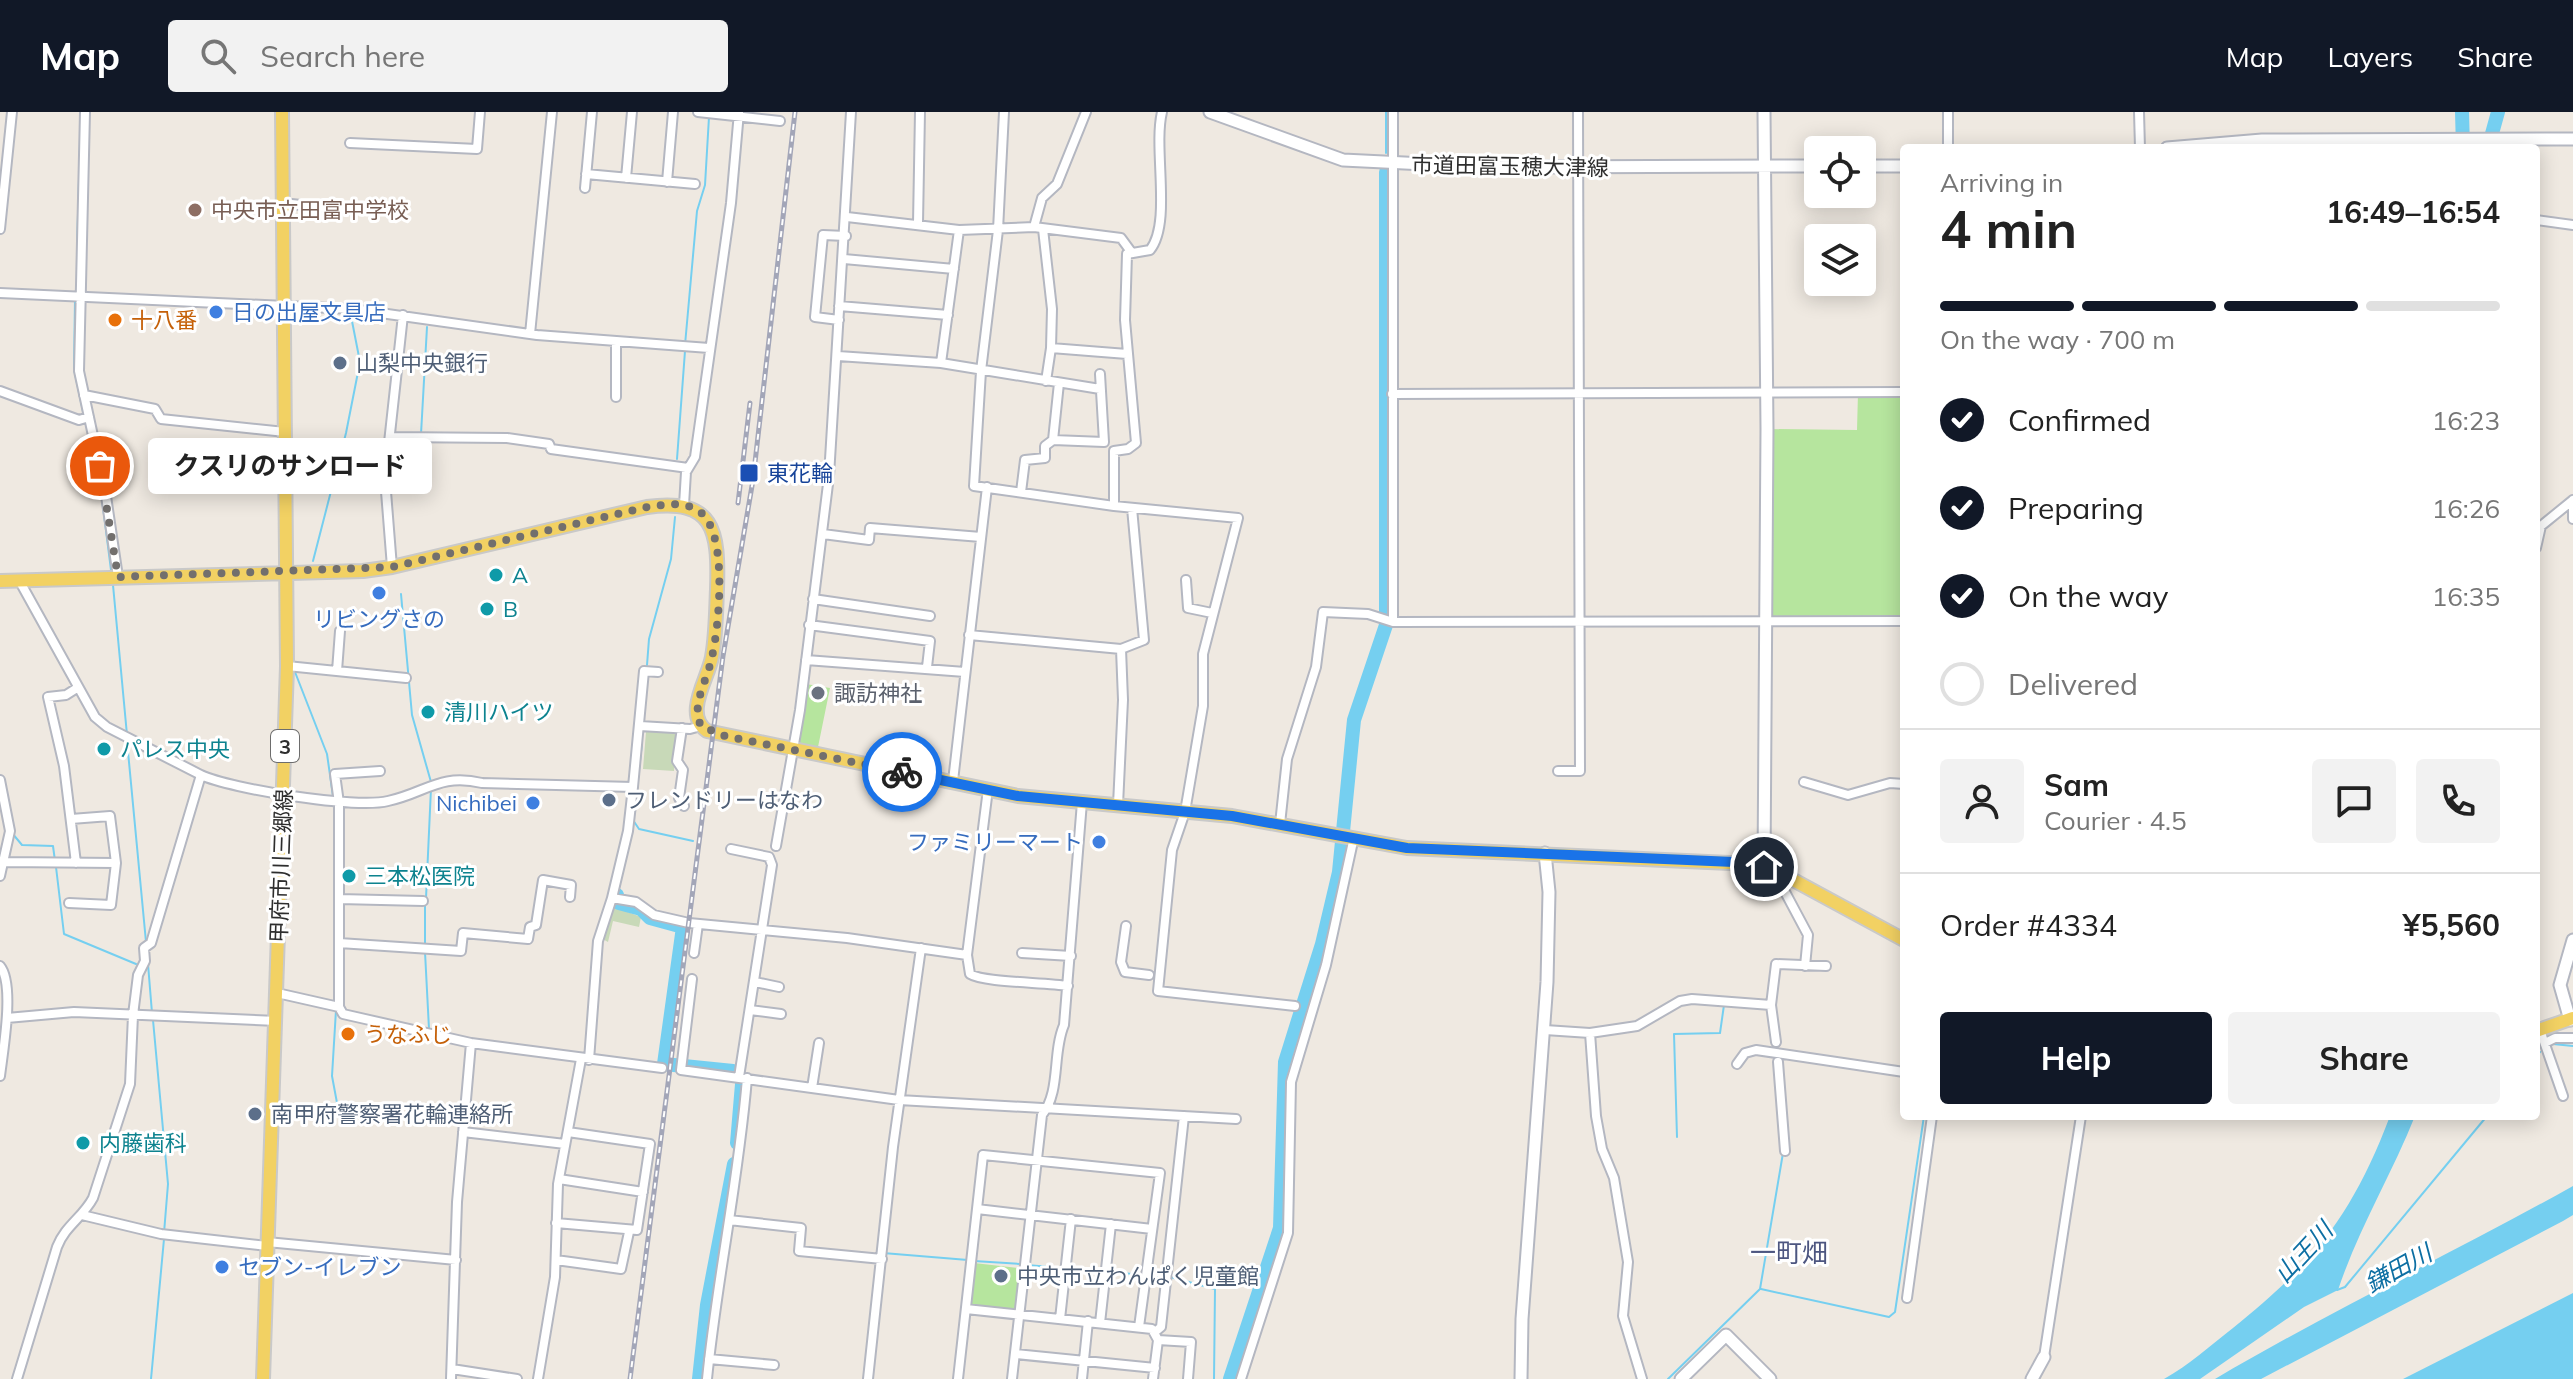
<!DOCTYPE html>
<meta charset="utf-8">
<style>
:root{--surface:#fff;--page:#f2f2f2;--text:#222;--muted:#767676;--line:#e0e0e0;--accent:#111827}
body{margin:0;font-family:Mulish,"Noto Sans JP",sans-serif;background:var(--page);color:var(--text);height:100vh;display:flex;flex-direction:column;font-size:30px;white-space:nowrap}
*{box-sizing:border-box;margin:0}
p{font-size:26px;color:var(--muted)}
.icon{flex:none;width:44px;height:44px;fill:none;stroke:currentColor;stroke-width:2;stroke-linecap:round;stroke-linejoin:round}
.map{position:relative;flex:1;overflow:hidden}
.sheet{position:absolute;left:1900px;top:32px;width:640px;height:976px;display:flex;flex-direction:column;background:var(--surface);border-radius:8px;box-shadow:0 4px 20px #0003}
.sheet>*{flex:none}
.controls{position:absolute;left:1804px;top:24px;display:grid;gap:16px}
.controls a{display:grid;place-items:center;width:72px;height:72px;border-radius:8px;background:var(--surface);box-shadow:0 4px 20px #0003;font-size:40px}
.pin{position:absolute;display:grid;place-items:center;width:68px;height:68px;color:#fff;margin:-34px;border:4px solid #fff;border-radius:50%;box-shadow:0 2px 8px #0007}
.courier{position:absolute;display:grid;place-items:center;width:80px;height:80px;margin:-40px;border:6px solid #1a73e8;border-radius:50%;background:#fff;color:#222;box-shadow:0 2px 10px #0007}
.bubble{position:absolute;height:56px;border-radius:8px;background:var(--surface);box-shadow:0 4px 20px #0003;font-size:26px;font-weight:700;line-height:56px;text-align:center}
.summary em{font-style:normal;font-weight:700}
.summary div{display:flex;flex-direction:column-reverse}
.summary{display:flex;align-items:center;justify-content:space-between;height:136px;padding:0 40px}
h1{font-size:52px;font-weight:700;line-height:60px}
.bar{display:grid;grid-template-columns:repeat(4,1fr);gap:12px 8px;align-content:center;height:96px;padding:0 40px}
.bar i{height:10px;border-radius:6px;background:var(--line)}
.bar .current{background:var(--accent)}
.bar p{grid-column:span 4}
.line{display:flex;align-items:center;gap:20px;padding:0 40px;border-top:2px solid var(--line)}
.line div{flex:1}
.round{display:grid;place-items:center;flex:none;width:84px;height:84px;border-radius:8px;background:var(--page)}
ol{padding:0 40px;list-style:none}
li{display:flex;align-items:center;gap:24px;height:88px}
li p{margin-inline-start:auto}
li .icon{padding:8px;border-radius:50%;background:var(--accent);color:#fff;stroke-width:4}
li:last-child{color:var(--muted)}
li i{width:44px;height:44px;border:4px solid var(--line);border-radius:50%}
.primary-button{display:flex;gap:16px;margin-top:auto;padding:16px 40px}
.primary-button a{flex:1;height:92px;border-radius:8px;background:var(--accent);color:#fff;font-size:32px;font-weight:700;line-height:92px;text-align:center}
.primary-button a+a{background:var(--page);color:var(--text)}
header{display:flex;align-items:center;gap:48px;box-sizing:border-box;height:112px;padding:0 40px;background:var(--accent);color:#fff}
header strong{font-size:38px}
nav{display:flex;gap:44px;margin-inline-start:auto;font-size:28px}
.search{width:560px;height:72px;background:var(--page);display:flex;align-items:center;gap:20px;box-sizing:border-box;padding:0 28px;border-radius:8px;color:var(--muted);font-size:30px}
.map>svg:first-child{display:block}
</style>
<header>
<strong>Map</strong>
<div class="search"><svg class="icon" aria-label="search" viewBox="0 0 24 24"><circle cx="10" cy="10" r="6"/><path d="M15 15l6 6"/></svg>Search here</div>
<nav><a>Map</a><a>Layers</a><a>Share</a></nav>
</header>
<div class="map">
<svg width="2573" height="1267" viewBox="0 0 2573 1267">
<rect width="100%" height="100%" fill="#efe9e1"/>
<!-- green -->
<path fill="#b6e59e" d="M1904 280V509H1765L1767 317 1857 318 1858 281Z
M806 572 830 576 818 635 796 631Z
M974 1151 1019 1156 1015 1198 969 1194Z"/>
<!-- cemetery -->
<path fill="#c8d9b8" d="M646 620H676L674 659 643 657Z
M614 795 641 805 639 815 613 809 608 830 601 826Z"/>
<!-- water -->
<path fill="#75cff0" d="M2390 1004H2415C2391 1064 2358 1118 2338 1178L2304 1195 2200 1267H2164C2189 1253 2210 1234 2233 1216 2314 1151 2353 1102 2390 1004Z
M2573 1074V1103L2563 1109 2261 1267H2215C2332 1198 2455 1140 2573 1074Z
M2573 1181V1267H2403Z"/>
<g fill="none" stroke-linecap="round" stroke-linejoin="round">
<!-- stream -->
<path stroke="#75cff0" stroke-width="2" d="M1386 41V0
M77 137 80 33
M75 188 74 257 84 304
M685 233 697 99 705 73 709 5
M86 311 102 387 111 458
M421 322 427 215
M677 347 685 239
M313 449 346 321 360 250 351 204
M113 473 127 623
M401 482 412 603 431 670
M647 553 649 527 671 447 675 405
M295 560 327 642 333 684
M127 629 146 830
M636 685 642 631
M633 708 639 717 693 729
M12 721 22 733 53 734 55 749
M56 755 64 822 136 852
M426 786 431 676
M425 834V792
M425 840 429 917
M148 852 152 901
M336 898 332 964 340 1007
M153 908 168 1072 164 1121
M2553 932 2573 934
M2536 944 2540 940
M1677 1025 1674 922 1720 921 1724 893
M883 1141 968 1148
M974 1149 1020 1152
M1026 1153 1064 1156
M1070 1157 1104 1159
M1110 1160 1144 1163
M1150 1163 1163 1164
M1170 1165 1215 1177 1214 1267
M1761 1177 1889 1205 1895 1200 1924 1004
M2337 1178 2345 1175 2487 1004
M151 1267 164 1127
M1668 1267 1760 1177 1783 1041"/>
<!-- river -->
<path stroke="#75cff0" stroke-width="14" d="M2462 0 2463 36
M2488 36 2498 0
M617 783 619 791 641 797 650 806 683 815 664 952 733 959
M737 1031 742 972
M699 1267 707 1193 734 1052
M1230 1267 1280 1116 1285 950 1322 832 1339 760 1354 608 1386 513V60"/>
<defs>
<path id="street" d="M85 0 79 259 106 384 118 465
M698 0 780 9
M1004 0 998 118 981 259 974 374 1114 394 1238 406 1203 542V594L1185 700 1172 738 1158 879 1295 894
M1393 0V510
M1948 0V36
M2139 0 2140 36
M350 31 477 37 480 0
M586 62 695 72
M626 66 632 0
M667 70 673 0
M585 76 592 0
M282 91 348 98
M847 105 959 118 941 251
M2536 108 2573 113
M918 111 920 0
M1034 115 1042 86 1057 72 1086 0
M0 117 12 0
M1043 117 1052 197 1051 236 1127 242
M959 118 1034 115 1121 126 1132 141
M844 147 954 157
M0 181 352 197 537 223 709 236
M839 194 948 203
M839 208 815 205 823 123 846 124
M530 222 552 0
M838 244 941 251 1100 277
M1046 269 1051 236
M0 279 79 308 89 305
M1392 282 1904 280
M84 283 155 297 161 307 285 320
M616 285V229
M390 325 507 326 549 332 551 337 688 356
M1053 328 1104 330 1100 262
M778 363 829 364
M1021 380 1025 348 1045 346V334L1053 328 1059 271
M2573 388V407
M684 393 686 360 695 345 731 91 739 0
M1114 394V339L1128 337 1136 331 1125 208 1127 142 1150 138C1172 111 1153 37 1162 0
M823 422 869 428 870 416 981 425
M2536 436 2541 414 2573 388
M392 455 385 367 403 203
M1186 468 1188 496 1212 501
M813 487 930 504
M809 513 930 529 927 555
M969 523 1121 537 1144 528 1132 396
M806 548 965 560
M287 554 406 566
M337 559 340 519
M640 614 690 617 701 614
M682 616 677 649 683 658 679 686 684 694
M380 659 335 662 339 691V895L343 902 471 931 662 956
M1558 659H1580L1578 0
M201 663C231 677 356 697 388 689 426 681 439 661 482 671L633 675 628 719 612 786
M0 668 10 719 0 764
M953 669 987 375
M1804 670 1848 683 1890 671 1904 672
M633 675 644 559 658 560
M988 677 967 843 970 862C984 871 1046 870 1068 874
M1118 693 1123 588 1121 537
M1280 712 1287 647 1316 555 1323 500 1368 502 1393 510 1904 509
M776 734 800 598 829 364 851 0
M731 737 769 745 772 753 739 965
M4 750 116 751
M76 751 64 654 48 585 66 583 77 576
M1776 763 1808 823 1805 854
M339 787 423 789
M69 791 111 793 116 751 110 704 71 707
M1126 814 1121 850 1125 860 1149 863
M339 831 461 839 463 821 528 827 530 815 536 813 543 768 571 773 570 785
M694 841 698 812
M1022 841 1071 844
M0 854C15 872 3 939 0 964
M692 867 681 958 899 988 1236 1007
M755 870 779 875
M277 881 339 895
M1771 893 1776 852 1826 854
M750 898 781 902
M7 906 74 900 277 909
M1545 918 1590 921 1596 1004 1602 1037 1614 1066 1628 1150 1623 1204 1642 1267
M2540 918 2563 984
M1590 921 1637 914 1680 889 1692 887 1771 893 1776 930
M2545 931 2555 926H2573
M589 948 598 829 612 786 636 790 654 803 689 811 847 826 967 843
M1778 950 1785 1039
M1737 952 1745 941 1756 938 1904 960
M812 976 819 931
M463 1020 565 1032
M559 1067 643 1080
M977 1097 1152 1117
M82 1103 161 1122 267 1134
M729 1108 801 1116 799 1139 882 1147
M556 1111 637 1118 650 1032 568 1020
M267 1130 456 1148
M556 1148 621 1157 629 1120
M1907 1186 1932 1004
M966 1197 1152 1217 1158 1228 1153 1267
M1060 1207 1071 1107
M1100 1211 1111 1112
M1155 1220 1161 1215 1184 1004
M1158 1228 1191 1230 1188 1267
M1015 1242 1155 1256
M2044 1245 2081 1004
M709 1247 774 1253
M452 1257 517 1267
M17 1267 57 1135C65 1114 83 1105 93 1086L130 972 133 903 138 863 145 849 144 836 151 831 201 663 107 615 95 605 19 468
M451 1267 457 1090 471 931
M538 1267 555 1165 558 1072 581 947
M707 1267C717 1166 739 1067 747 966
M868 1267 893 1035 921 836
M958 1267 983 1043 1160 1061 1139 1215
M1012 1267 1042 1003C1061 980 1052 941 1064 913L1082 690
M1082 1267 1088 1209
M1241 1267 1288 1121 1291 970 1326 853 1354 725"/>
<path id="secondary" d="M1210 0 1343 48 1486 55 1818 54
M2167 36 2262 28 2573 27
M1862 54H1904
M1764 755 1767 317 1764 0
M2570 908 2560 873 2573 828
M1521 1267 1522 1207 1547 870 1549 780 1545 741
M1681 1267 1726 1223 1770 1267
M2032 1267 2044 1245"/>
<path id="primary" d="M0 469 363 459 392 455 647 395C714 386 719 418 717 477 716 499 716 523 712 545 708 567 683 602 707 619L1018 684 1232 704 1407 736 1751 752 1786 764 1904 828
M2536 919 2573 906
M263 1267 287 554 282 0"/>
</defs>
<!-- street casing -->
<use href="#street" stroke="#b4b7c1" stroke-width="12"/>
<!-- secondary casing -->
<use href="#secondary" stroke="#b4b7c1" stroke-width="15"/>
<!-- primary casing -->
<use href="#primary" stroke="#c9c9c9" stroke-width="16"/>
<!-- street -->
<use href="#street" stroke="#fff" stroke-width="8"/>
<!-- secondary -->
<use href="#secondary" stroke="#fff" stroke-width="11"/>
<!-- primary -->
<use href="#primary" stroke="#f2d163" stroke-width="12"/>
<defs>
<path id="rail" d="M738 391 750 291
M630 1267 723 544 753 368 795 0"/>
</defs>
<!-- rail casing -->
<use href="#rail" stroke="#a3a6b8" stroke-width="5"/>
<!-- rail -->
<use href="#rail" stroke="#fff" stroke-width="2" stroke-dasharray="6" stroke-linecap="butt"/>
</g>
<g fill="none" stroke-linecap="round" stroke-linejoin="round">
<!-- done -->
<path stroke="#726f6d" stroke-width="8" stroke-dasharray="0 14.4" d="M100 354 118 465 392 455 647 395C665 393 684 388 700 400 729 421 719 518 711 549 706 571 691 593 701 614L725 624 902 660"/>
<!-- route -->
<path stroke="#1a73e8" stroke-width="10" d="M902 660 1018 684 1232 704 1407 736 1734 750 1764 755"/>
</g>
<!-- markers -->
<circle fill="#8d6e63" stroke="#fff" stroke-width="3" cx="195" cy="98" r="8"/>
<g fill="#3f7fe0" stroke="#fff" stroke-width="3">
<circle cx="216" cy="200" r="8"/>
<circle cx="379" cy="481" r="8"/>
<circle cx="533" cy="691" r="8"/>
<circle cx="1099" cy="730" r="8"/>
<circle cx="222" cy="1155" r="8"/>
</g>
<g fill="#e8710a" stroke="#fff" stroke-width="3">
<circle cx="115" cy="208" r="8"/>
<circle cx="348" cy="922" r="8"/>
</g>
<g fill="#5c6f8a" stroke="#fff" stroke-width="3">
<circle cx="340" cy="251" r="8"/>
<circle cx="609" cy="688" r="8"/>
<circle cx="255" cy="1002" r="8"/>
<circle cx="1001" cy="1164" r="8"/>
</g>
<rect fill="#1a4fb4" stroke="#fff" stroke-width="3" x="739" y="351" width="20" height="20" rx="4"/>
<g fill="#0f9aa8" stroke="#fff" stroke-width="3">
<circle cx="496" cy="463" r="8"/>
<circle cx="487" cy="497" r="8"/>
<circle cx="428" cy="600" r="8"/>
<circle cx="104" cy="637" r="8"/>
<circle cx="349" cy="764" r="8"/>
<circle cx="83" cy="1031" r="8"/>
</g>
<circle fill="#6b7280" stroke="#fff" stroke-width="3" cx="818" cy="581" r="8"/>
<g text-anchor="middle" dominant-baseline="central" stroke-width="6" stroke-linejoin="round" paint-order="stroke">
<!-- shield labels -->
<rect fill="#fff" stroke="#6d6d6d" stroke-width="2" x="271" y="618" width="28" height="32" rx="6"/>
<g font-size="20" font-weight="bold" fill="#2e2e2e">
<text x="285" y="634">3</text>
</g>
<!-- street labels -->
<g font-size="22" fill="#2e2e2e" stroke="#fff">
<text transform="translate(1510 54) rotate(1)">市道田富玉穂大津線</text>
<text transform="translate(281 754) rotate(-88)">甲府市川三郷線</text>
</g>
<!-- education labels -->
<g font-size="22" fill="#785e54" stroke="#fff" text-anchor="start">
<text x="211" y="98">中央市立田富中学校</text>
</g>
<!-- shop labels -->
<g font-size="22" fill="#366cbe" stroke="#fff" text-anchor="start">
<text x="232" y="200">日の出屋文具店</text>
<text x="379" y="507" text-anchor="middle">リビングさの</text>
<text x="517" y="691" text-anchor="end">Nichibei</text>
<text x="1083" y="730" text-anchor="end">ファミリーマート</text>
<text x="238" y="1155">セブン-イレブン</text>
</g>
<!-- food labels -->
<g font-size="22" fill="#c56008" stroke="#fff" text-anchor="start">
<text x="131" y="208">十八番</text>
<text x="364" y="922">うなふじ</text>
</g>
<!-- service labels -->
<g font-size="22" fill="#4e5e75" stroke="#fff" text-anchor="start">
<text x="356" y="251">山梨中央銀行</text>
<text x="625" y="688">フレンドリーはなわ</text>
<text x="271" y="1002">南甲府警察署花輪連絡所</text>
<text x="1017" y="1164">中央市立わんぱく児童館</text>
</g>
<!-- transit labels -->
<g font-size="22" fill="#164399" stroke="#fff" text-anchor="start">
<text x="767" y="361">東花輪</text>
</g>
<!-- culture labels -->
<g font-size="22" fill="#0d838f" stroke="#fff" text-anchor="start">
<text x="512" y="463">A</text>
<text x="503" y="497">B</text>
<text x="444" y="600">清川ハイツ</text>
<text x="120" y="637">パレス中央</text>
<text x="365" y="764">三本松医院</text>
<text x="99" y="1031">内藤歯科</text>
</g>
<!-- worship labels -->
<g font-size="22" fill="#5b616d" stroke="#fff" text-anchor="start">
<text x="834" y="581">諏訪神社</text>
</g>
<!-- water labels -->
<g font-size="24" font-style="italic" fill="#0d6fa3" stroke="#fff">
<text transform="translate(2303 1140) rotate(-47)">山王川</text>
<text transform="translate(2398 1156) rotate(-29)">鎌田川</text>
</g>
<!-- quarter labels -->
<g font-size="26" fill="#4d5680" stroke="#fff">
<text x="1789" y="1140">一町畑</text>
</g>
</g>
</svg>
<div class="controls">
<a><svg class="icon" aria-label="locate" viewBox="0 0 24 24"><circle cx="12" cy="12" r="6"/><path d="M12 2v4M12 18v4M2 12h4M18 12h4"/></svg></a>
<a><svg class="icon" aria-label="layers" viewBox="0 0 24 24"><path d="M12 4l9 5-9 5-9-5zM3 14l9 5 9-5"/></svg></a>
</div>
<div class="pin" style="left:100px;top:354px;background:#ea580c"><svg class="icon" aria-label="bag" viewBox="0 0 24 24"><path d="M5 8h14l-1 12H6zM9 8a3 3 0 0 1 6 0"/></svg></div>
<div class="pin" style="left:1764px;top:755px;background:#1f2937"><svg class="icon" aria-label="home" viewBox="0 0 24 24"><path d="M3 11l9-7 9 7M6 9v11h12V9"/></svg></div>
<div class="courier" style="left:902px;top:660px"><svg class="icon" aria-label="bike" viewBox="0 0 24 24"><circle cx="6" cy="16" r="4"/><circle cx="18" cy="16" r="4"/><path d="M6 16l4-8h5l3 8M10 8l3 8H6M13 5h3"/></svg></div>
<div class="bubble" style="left:148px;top:326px;width:284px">クスリのサンロード</div>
<section class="sheet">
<div class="summary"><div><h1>4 min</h1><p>Arriving in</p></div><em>16:49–16:54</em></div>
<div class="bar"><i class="current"></i><i class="current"></i><i class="current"></i><i></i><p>On the way · 700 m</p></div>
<ol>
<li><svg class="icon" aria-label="check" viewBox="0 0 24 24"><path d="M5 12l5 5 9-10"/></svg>Confirmed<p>16:23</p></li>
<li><svg class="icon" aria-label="check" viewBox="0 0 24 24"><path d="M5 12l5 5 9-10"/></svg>Preparing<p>16:26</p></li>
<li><svg class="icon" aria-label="check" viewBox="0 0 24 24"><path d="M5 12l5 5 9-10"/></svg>On the way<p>16:35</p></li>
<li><i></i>Delivered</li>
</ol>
<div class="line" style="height:144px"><a class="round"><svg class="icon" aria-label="person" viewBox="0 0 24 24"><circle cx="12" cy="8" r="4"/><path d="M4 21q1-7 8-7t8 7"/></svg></a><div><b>Sam</b><p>Courier · 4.5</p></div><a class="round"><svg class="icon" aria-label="chat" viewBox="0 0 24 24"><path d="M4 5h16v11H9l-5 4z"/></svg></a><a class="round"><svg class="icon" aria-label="phone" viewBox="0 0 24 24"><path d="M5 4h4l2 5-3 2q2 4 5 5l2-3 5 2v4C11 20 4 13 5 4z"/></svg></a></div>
<div class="line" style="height:104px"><div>Order #4334</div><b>¥5,560</b></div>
<div class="primary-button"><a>Help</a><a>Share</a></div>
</section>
</div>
